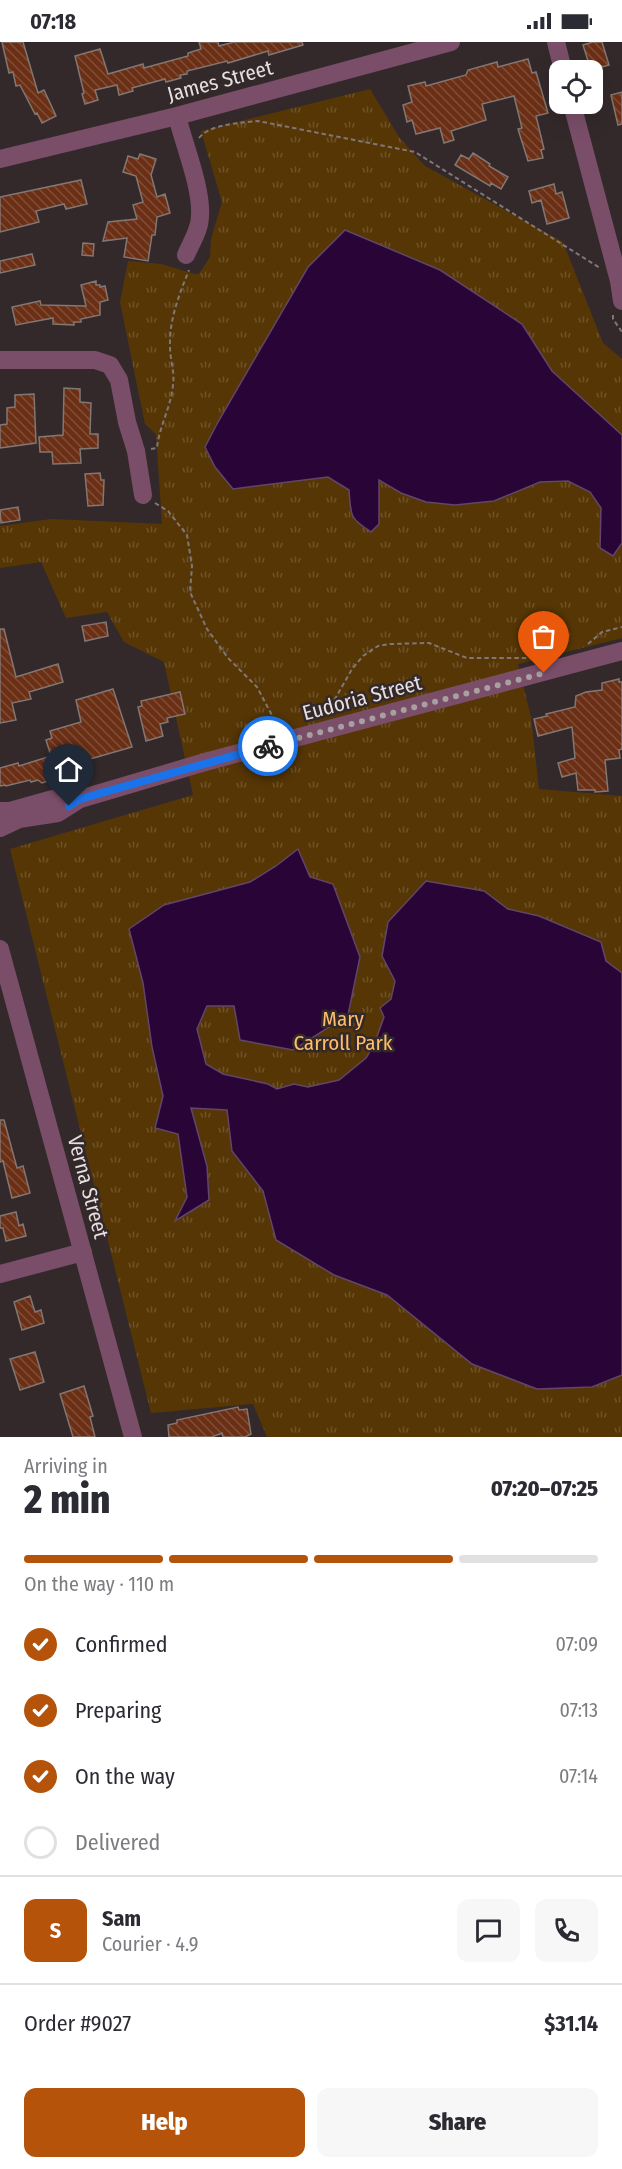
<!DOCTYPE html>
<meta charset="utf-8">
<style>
:root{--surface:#fff;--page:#f7f7f7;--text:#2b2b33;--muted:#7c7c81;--line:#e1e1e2;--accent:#b45309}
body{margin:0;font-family:"Fira Sans Condensed",sans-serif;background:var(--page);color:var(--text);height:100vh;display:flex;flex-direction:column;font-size:22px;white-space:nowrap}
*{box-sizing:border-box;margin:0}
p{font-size:20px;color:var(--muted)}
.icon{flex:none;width:33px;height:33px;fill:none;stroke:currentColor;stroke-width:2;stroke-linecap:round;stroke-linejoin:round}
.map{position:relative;height:1395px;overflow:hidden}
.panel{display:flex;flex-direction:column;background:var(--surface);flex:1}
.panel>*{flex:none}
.buttons{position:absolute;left:549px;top:18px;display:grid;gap:12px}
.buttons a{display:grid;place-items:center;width:54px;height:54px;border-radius:12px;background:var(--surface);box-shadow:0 6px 24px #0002;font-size:30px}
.pin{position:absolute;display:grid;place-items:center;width:51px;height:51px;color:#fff;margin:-62px -26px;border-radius:50% 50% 50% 0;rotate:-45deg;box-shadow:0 0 6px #0007}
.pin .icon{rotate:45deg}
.courier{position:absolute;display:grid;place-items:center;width:60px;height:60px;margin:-30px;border:4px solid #1a73e8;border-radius:50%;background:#fff;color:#222;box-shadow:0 2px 8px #0007}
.summary em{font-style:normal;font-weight:800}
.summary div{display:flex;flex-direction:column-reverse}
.summary{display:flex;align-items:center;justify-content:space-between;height:102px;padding:0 24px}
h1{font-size:39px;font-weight:800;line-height:45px}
.bar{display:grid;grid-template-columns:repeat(4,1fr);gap:9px 6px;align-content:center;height:72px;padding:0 24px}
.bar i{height:8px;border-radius:4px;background:var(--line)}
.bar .on{background:var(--accent)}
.bar p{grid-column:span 4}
.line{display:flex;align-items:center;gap:15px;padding:0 24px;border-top:2px solid var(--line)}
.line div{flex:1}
.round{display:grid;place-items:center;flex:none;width:63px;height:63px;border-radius:12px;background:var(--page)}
ol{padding:0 24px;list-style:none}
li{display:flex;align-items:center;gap:18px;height:66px}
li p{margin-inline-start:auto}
li .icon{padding:6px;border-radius:50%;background:var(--accent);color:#fff;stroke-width:4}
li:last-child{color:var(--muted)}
li i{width:33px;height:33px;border:3px solid var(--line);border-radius:50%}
.cta{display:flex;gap:12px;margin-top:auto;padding:12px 24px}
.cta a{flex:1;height:69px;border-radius:12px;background:var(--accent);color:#fff;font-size:24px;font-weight:800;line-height:69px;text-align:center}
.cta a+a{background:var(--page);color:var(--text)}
.status{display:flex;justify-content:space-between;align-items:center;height:42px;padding:0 30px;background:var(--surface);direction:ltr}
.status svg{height:16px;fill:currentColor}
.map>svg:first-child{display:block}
</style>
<div class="status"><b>07:18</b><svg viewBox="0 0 49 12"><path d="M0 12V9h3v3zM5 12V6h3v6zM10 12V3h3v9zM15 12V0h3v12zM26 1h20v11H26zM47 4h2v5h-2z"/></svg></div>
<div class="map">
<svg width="622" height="1395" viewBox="0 0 622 1395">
<defs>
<pattern id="park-tufts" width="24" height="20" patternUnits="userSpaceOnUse" patternTransform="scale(1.5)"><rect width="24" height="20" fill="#563605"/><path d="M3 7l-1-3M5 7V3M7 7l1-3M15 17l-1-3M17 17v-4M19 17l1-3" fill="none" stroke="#6e5329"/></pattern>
<pattern id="building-back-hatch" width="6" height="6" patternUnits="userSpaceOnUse" patternTransform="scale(1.5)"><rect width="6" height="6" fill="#6b2f15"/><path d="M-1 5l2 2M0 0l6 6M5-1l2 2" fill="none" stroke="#804d37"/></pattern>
</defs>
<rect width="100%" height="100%" fill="#33292a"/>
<!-- park -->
<path fill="url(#park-tufts)" d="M370 47 399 95 425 124 563 200 603 301 622 317V596L518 622 531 675 539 747 622 754V1395H267L253 1362 151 1371 10 807 193 753 164 620 124 600 107 570 66 576 41 520 0 526V484L51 477 162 482 156 392 145 382 120 260 128 219 161 222 195 232H199L210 215 211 197 222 160 201 89Z"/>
<!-- water -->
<path fill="#280536" stroke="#614669" stroke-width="1.5" d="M345 188 440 228 522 282 552 329 622 393V501L613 514 600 506 601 466 590 450 568 439 540 440 494 459 455 463 426 460 401 451 379 438V482L371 490C349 476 351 474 349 448L328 435 233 447 215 425 205 405 218 380 308 225Z
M298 807 310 835 333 842 360 915 348 973 293 1008 240 998 234 964H207L197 987 206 1022 223 1032 268 1042 277 1047 294 1042 308 1045 339 1038 366 1016 374 1003 384 975 380 966 391 957 395 939 382 914 388 880 426 839 484 849 508 867 539 874 601 900 606 919 622 931V1333L592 1345 537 1347 472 1322 387 1253 334 1233 276 1198 263 1149 232 1109 227 1068 191 1066 207 1124 209 1158 175 1179 187 1155 178 1092 155 1086 163 1054 152 1005 143 941 129 887 164 863 250 840 276 824Z"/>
<!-- building -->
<path fill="url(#building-back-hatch)" stroke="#827773" stroke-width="1.5" d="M2 0H23L38 51 44 48 56 74 42 81 37 71 35 72 20 43 16 44 13 30 9 31Z
M199 0H218L219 4 234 0H302L303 3 269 13 268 9 228 21 227 19 187 29V32L180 33 181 36 166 40 165 37 132 46 133 49 119 53 117 43 95 48 98 58 85 62 82 52 84 51 75 14 100 7 108 32 143 22 144 26 188 14V11L201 7Z
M593 0H602L609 23 591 28 583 3Z
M528 17 532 31 536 30 548 71 536 74 544 107 541 108 543 116 528 119 518 87 522 86 514 54 482 62 486 78 451 89 454 98 444 101 440 86 416 92 412 78 407 80 403 63 412 60 408 44 425 40 426 44 466 33 468 28 497 20 498 25Z
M622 50V82L618 83 611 53Z
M473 111 490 122 489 124 508 135 501 147 491 141 490 144 455 123 461 113 469 117Z
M140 112 156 117 151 133 157 155 165 152 170 171 157 175 155 193H152L148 219 124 215 127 196 103 199 108 180 137 177 133 163 143 160 136 134 123 130 128 114 138 117Z
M81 138 87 162 66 167 64 162 36 169 39 180 0 190V155Z
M554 142 556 152 562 150 569 176 547 182 541 158 532 161 529 149Z
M83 201 94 202 93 214 82 213Z
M32 212 35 223 0 231V219Z
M96 239V243H100V245L105 244 108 258 100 260V273L81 277V280H74V283L53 282V276L16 283 12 265 40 259 41 263 86 264 81 243Z
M64 346 80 347V360L91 361 90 392H98V406L80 407 81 421 53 422 52 410H40L39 395 63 393Z
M34 352 36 401 0 406V383L7 382V366L15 365V353Z
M100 431 101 438H104L103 463 88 464 85 432Z
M18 465 20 478 1 481 0 468Z
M106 580 108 594 85 599 82 584Z
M0 587H4L16 635 58 622 63 640 29 650 31 657 12 661 16 678 0 681Z
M619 637V640H622V707L619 708 620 716 605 718 608 749 595 750V748H578L576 731 562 735 558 721 575 716 572 685 538 694 534 677 547 674 546 672 575 665 576 654 586 650 602 648V641Z
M113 647 132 705 83 719 85 727 42 741 38 738 31 740 30 738 6 744 5 743 0 744V726L18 721 19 724 51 714 46 698 52 696 50 689 81 680 76 658Z
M180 650 185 672 167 676 168 680 160 682 163 694 146 699 138 665 142 664 141 659Z
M0 1078H4L17 1126 23 1124 30 1151 12 1156 3 1119 0 1120Z
M16 1170 19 1184 23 1182 26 1194 6 1199 3 1186H0V1174Z
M30 1254 35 1270 41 1268 44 1281 22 1288 14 1260Z
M35 1310 44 1340 20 1348 10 1317Z
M84 1344 93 1374 90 1375 95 1395H73L60 1352Z
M238 1365 239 1368 247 1367 251 1392 245 1395H223L222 1391 212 1395H169L168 1383 177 1381V1378Z"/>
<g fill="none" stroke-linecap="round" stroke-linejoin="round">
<!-- path -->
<path stroke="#807778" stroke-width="2" stroke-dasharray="4.5 3" stroke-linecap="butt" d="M199 96C210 82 240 81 258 79L415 110 600 226
M613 273V277L622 290
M151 407 157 406C159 385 171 365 173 343 175 330 170 318 170 305 169 278 179 253 189 228
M155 461 168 469 187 493 192 524 190 550 207 587 228 616 257 645 275 679 281 685
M588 602 602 590 622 585
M327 671 352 627 363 614 378 604 390 602 429 601 467 616H535"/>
<!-- minor -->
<path stroke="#7a4e69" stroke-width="18" d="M556 0 563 28
M572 62 619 239 622 259
M177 74C184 103 202 146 200 174 200 188 191 201 186 213
M0 117 177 74 451 0
M0 318H95L110 323 119 338 127 380 136 409 143 453
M0 769H10L60 755 80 757
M0 786 19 777 58 771 80 757 205 720 622 609
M0 907 133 1395
M0 1232 83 1210"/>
</g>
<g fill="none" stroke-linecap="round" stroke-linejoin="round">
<!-- done -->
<path stroke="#a79fa0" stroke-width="6" stroke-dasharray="0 10.8" d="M268 704 544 631"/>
<!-- route -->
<path stroke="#1a73e8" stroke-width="8" d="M69 764 80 757 268 704"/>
</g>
<g text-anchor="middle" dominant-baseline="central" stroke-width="5" stroke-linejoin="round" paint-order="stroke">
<!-- street labels -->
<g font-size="21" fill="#e6dfdf" stroke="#33292a">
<text transform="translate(220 39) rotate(-15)">James Street</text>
<text transform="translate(362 656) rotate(-15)">Eudoria Street</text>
<text transform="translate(88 1145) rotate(75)">Verna Street</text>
</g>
<!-- park labels -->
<g font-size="21" fill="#febe6c" stroke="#33292a">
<text x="343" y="977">Mary<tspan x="343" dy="24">Carroll Park</tspan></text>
</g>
</g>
</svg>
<div class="buttons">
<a><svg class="icon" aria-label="locate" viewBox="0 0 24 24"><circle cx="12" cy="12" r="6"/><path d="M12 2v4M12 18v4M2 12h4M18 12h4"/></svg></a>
</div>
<div class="pin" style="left:544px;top:631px;background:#ea580c"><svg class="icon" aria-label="bag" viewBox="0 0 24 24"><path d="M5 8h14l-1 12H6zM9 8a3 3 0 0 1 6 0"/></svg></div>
<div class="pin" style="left:69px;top:764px;background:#1f2937"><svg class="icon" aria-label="home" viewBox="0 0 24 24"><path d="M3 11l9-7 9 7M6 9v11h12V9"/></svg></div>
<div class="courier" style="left:268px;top:704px"><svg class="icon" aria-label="bike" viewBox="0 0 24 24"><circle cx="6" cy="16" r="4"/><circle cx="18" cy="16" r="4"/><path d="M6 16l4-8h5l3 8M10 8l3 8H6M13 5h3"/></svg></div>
</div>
<section class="panel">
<div class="summary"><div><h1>2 min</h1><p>Arriving in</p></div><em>07:20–07:25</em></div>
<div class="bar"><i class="on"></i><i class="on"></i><i class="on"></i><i></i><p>On the way · 110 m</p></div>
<ol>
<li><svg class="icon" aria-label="check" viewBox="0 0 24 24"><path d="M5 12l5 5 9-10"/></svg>Confirmed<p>07:09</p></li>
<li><svg class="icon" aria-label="check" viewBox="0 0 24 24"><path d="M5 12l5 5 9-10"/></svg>Preparing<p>07:13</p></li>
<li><svg class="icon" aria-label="check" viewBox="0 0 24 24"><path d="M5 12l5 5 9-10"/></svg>On the way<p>07:14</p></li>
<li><i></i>Delivered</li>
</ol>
<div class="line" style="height:108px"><b class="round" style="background:var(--accent);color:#fff">S</b><div><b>Sam</b><p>Courier · 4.9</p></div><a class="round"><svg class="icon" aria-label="chat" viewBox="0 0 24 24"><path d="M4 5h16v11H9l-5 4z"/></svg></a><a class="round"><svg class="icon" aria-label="phone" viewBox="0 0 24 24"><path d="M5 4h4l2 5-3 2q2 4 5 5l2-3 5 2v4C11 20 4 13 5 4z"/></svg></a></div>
<div class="line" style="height:78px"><div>Order #9027</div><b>$31.14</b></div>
<div class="cta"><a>Help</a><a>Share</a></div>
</section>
